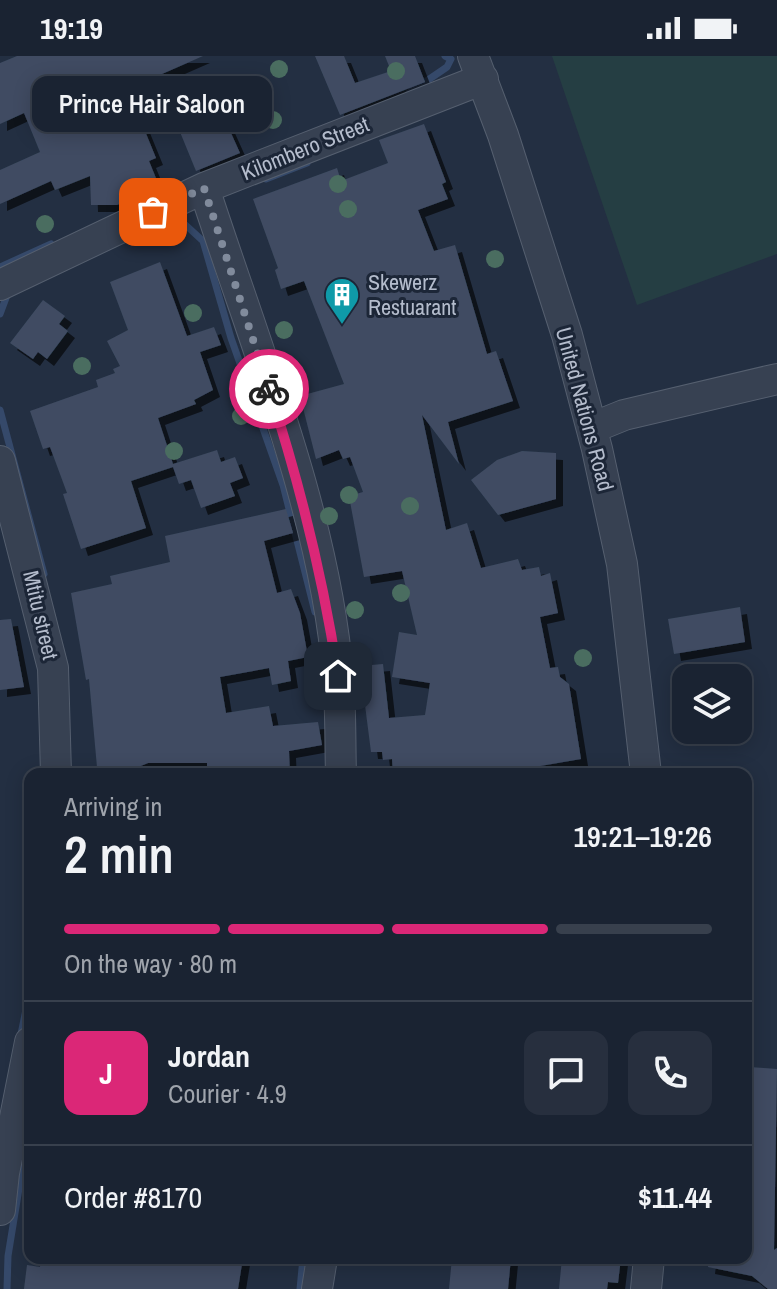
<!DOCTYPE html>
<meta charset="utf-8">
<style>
:root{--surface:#1a2332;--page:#272f3e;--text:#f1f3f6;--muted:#9fa4ac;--line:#38404d;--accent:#db2777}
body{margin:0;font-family:"Archivo Narrow",sans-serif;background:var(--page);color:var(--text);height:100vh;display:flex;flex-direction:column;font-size:30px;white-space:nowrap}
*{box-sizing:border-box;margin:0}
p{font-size:26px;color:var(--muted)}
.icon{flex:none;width:44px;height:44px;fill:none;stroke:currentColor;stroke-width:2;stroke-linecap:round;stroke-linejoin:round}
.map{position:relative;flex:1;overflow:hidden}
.side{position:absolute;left:24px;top:712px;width:728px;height:496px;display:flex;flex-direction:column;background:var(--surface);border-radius:16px;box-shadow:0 4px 20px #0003,0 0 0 2px var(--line)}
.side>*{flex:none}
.fabs{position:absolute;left:672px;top:608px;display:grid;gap:16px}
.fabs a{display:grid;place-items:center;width:80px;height:80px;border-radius:16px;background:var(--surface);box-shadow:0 4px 20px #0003,0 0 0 2px var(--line);font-size:40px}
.pin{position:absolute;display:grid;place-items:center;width:68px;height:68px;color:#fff;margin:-34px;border-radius:16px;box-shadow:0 4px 12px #0006}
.courier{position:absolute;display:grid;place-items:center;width:80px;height:80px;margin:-40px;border:6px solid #db2777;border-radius:50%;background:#fff;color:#222;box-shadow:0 2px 10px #0007}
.bubble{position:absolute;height:56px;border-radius:16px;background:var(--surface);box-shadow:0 4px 20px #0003,0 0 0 2px var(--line);font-size:26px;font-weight:600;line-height:56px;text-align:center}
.head em{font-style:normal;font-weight:600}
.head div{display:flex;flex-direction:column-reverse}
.head{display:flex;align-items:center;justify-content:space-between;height:136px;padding:0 40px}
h1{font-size:52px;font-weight:600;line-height:60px}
.bar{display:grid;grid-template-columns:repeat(4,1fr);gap:12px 8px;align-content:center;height:96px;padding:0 40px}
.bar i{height:10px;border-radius:6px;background:var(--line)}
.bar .active{background:var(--accent)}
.bar p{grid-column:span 4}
.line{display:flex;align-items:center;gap:20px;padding:0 40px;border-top:2px solid var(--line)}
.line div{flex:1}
.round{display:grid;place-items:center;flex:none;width:84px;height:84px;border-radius:16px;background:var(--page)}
.status{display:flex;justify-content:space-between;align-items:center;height:56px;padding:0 40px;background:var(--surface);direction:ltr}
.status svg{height:22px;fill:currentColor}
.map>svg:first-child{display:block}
</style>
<div class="status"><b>19:19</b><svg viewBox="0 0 49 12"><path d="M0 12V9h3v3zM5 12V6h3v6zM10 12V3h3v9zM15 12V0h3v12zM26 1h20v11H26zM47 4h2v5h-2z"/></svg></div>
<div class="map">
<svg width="777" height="1233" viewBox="0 0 777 1233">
<defs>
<filter id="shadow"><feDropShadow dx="7" dy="7" stdDeviation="0" flood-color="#0009"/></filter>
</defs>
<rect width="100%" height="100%" fill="#232f42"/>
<!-- green -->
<path fill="#253e43" d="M552 0H777V198L637 249Z"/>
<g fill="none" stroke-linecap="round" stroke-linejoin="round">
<!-- stream -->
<path stroke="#35496a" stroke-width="7" d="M409 37 447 11 451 3 445 0
M266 123 307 107
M131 183 179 163 203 185 231 282 283 429 315 556
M0 211 51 188
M0 258 9 234
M0 354 44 518
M20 983 30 934
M7 1233 8 1200 30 1065
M300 1233 303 1202"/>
</g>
<!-- building -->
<path fill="#3f4c62" filter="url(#shadow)" d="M17 0H203L162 18 170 38 136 53 156 102 149 105 160 132 117 149H91L90 120 55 134 51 125 0 148V114L40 96 24 57 0 68V7Z
M315 0H344L355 27 391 15 385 0H415L425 26 340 59Z
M222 57 240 97 196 115 180 76Z
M424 68 446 126 442 128 448 143 418 154 434 195 455 189 487 298 496 295 513 345 448 366 459 408 422 359 446 474 467 467 481 512 518 503 522 514 539 511 541 520 550 517 558 557 540 561 550 612 558 611 560 621 569 628 581 703 517 714 518 718H393L392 703 383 704 382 696H371L360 610 383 608 389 662 425 659 430 627 392 621 399 576 417 579 402 515 364 521 349 440 363 436 350 401 343 403 339 394 316 403 300 340 344 328 304 225 281 233 275 214 278 212 253 143 337 112 341 125 388 107 379 84Z
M160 206 187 280 214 271 221 289 200 296 213 334 194 344 196 348 158 362 173 408 217 394 221 406 235 401 243 422 230 427 235 440 201 452 191 424 179 428 173 411 131 425 146 472 81 493 63 438 67 437 50 391 43 393 30 355 98 331 96 324 115 317 113 313 120 310 107 285 128 274 110 226Z
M43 244 65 260 59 268 68 275 47 303 38 296 33 303 10 287Z
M522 395 556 397V443L498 459 471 424 497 404Z
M286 453 293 477 264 485 277 537 291 533 300 557 308 601 288 605 291 625 272 629 269 612 220 621 226 657 269 650 273 670 318 666 322 689 289 695 290 718H207V707H148L136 712 101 714 97 711 89 623 86 624 71 537 112 528 110 520 170 506 165 480Z
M740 551 745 586 674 598 668 563Z
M11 563 24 631 0 634V564Z
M749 1011 777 1013 774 1194 777 1192V1233H768L752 1220 708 1211 709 1202H746Z
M41 1202H243L238 1233H24L27 1209 40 1211Z
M452 1202H511L508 1233H449Z
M562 1202H621L618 1227 608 1226 607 1233H559Z"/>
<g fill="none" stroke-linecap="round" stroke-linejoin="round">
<defs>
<path id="minor" d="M473 0 503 79 567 279 597 393 622 508 646 718
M204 132C254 287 325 459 338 620 341 653 340 686 341 718
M0 229 204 132 483 23
M592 372 624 359 777 323
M0 405 53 612 56 718
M0 1154 4 1117 30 986
M317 1233 322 1202
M646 1233 649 1202"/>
</defs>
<!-- minor casing -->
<use href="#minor" stroke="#555f6f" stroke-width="32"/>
<!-- minor -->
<use href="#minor" stroke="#374152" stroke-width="30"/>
</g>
<!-- trees -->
<g fill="#4a6d60">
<circle cx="279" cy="13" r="9"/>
<circle cx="396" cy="15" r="9"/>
<circle cx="273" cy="64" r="9"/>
<circle cx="338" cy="128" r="9"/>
<circle cx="348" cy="153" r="9"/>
<circle cx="45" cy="168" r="9"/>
<circle cx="495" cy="203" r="9"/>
<circle cx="193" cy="257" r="9"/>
<circle cx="284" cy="274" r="9"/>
<circle cx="82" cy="310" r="9"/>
<circle cx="241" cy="360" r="9"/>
<circle cx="174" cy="395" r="9"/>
<circle cx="349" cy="439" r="9"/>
<circle cx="410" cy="450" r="9"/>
<circle cx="329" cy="460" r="9"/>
<circle cx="401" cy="537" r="9"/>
<circle cx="355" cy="554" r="9"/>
<circle cx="583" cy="602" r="9"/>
<circle cx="357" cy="623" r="9"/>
</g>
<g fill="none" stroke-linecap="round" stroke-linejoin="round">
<!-- done -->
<path stroke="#818b9c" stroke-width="8" stroke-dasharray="0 14.4" d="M153 156 204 132 269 333"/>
<!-- route -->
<path stroke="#db2777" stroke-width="10" d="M269 333C300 428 323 521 338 620"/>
</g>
<!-- icons -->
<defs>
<symbol id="building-pin" viewBox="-11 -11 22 30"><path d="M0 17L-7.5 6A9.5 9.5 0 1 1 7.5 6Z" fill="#0f9aa8" stroke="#1c2637"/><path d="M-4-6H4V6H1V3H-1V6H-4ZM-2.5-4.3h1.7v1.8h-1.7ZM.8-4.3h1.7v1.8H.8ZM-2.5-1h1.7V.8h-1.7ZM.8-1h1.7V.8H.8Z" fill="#fff"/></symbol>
</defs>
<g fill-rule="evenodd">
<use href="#building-pin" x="322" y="219" width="40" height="54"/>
</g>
<g text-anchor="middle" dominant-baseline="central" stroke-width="6" stroke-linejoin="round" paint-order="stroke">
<!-- street labels -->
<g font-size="22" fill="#b4bccc" stroke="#1c2637">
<text transform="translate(305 92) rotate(-22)">Kilombero Street</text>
<text transform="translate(585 353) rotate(75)">United Nations Road</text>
<text transform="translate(41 559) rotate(77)">Mtitu street</text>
</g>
<!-- poi labels -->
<g font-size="22" fill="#b4bccc" stroke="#1c2637" text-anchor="start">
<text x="368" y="226">Skewerz<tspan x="368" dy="25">Restuarant</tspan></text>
</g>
</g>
</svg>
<div class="fabs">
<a><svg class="icon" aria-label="layers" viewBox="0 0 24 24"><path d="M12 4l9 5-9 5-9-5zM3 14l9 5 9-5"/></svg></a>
</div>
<div class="pin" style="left:153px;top:156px;background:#ea580c"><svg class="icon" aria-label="bag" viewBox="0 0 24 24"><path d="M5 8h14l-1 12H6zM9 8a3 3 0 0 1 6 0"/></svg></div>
<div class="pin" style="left:338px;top:620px;background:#1f2937"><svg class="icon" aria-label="home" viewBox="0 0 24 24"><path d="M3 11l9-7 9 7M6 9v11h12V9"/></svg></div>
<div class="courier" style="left:269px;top:333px"><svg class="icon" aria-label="bike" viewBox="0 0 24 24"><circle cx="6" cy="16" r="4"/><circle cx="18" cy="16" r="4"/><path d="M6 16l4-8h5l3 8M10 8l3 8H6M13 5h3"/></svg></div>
<div class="bubble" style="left:32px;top:20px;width:240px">Prince Hair Saloon</div>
<section class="side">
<div class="head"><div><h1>2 min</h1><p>Arriving in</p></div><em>19:21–19:26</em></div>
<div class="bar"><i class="active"></i><i class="active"></i><i class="active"></i><i></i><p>On the way · 80 m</p></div>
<div class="line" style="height:144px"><b class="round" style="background:var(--accent);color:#fff">J</b><div><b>Jordan</b><p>Courier · 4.9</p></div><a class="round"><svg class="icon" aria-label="chat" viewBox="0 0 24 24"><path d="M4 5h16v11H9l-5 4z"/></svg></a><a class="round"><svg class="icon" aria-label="phone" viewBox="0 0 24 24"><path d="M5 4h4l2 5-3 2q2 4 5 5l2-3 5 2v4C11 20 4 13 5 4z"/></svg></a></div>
<div class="line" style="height:104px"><div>Order #8170</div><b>$11.44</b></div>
</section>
</div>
